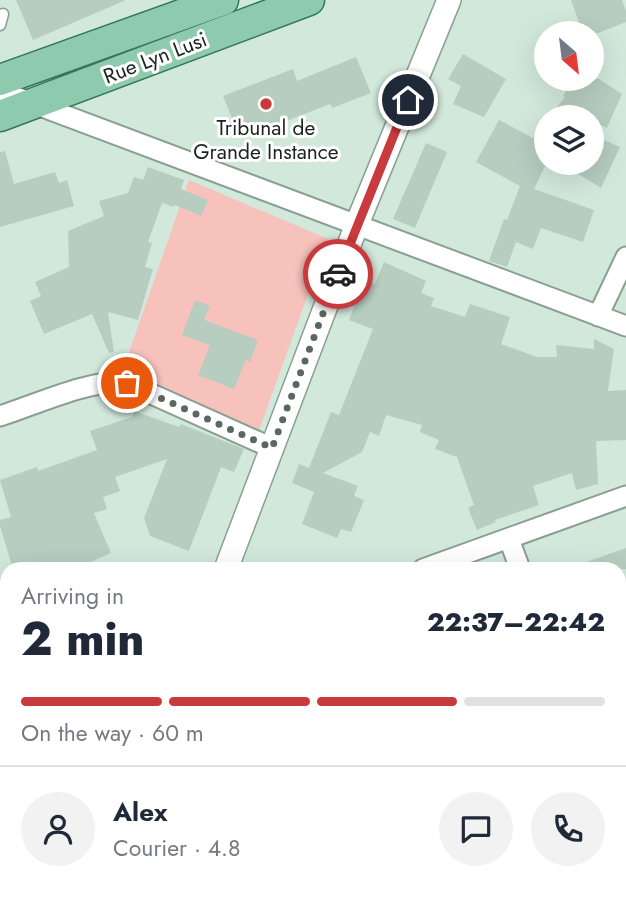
<!DOCTYPE html>
<meta charset="utf-8">
<style>
:root{--surface:#fff;--page:#f2f2f3;--text:#1f2937;--muted:#747a83;--line:#e0e1e3;--accent:#c93a3c}
body{margin:0;font-family:Jost,sans-serif;background:var(--page);color:var(--text);height:100vh;display:flex;flex-direction:column;font-size:26px;white-space:nowrap}
*{box-sizing:border-box;margin:0}
p{font-size:23px;color:var(--muted)}
.icon{flex:none;width:38px;height:38px;fill:none;stroke:currentColor;stroke-width:2;stroke-linecap:round;stroke-linejoin:round}
.map{position:relative;flex:1;overflow:hidden}
.panel{position:absolute;left:0px;top:562px;width:626px;height:345px;display:flex;flex-direction:column;background:var(--surface);border-radius:21px 21px 0 0;box-shadow:0 7px 28px #0002}
.panel>*{flex:none}
.needle{width:46px;rotate:152deg}
.controls{position:absolute;left:534px;top:21px;display:grid;gap:14px}
.controls a{display:grid;place-items:center;width:70px;height:70px;border-radius:50%;background:var(--surface);box-shadow:0 7px 28px #0002;font-size:35px}
.pin{position:absolute;display:grid;place-items:center;width:60px;height:60px;color:#fff;margin:-30px;border:4px solid #fff;border-radius:50%;box-shadow:0 2px 7px #0007}
.courier{position:absolute;display:grid;place-items:center;width:70px;height:70px;margin:-35px;border:5px solid #c93a3c;border-radius:50%;background:#fff;color:#222;box-shadow:0 2px 9px #0007}
.headline em{font-style:normal;font-weight:800}
.headline div{display:flex;flex-direction:column-reverse}
.headline{display:flex;align-items:center;justify-content:space-between;height:119px;padding:0 21px}
h1{font-size:46px;font-weight:800;line-height:52px}
.bar{display:grid;grid-template-columns:repeat(4,1fr);gap:10px 7px;align-content:center;height:84px;padding:0 21px}
.bar i{height:9px;border-radius:5px;background:var(--line)}
.bar .on{background:var(--accent)}
.bar p{grid-column:span 4}
.line{display:flex;align-items:center;gap:18px;padding:0 21px;border-top:2px solid var(--line)}
.line div{flex:1}
.round{display:grid;place-items:center;flex:none;width:74px;height:74px;border-radius:37px;background:var(--page)}
.map>svg:first-child{display:block}
</style>
<div class="map">
<svg width="626" height="905" viewBox="0 0 626 905">
<rect width="100%" height="100%" fill="#d2e8db"/>
<!-- green -->
<path fill="#f7c1bc" d="M189 180 328 239 258 433 124 367Z"/>
<!-- building -->
<path fill="#b7cdc0" d="M16 0H126L33 40Z
M571 0H622L626 11V22L598 33H583Z
M463 54 506 79 484 117 453 104 461 86 448 79Z
M356 57 371 93 332 108 330 104 256 133 252 122 236 128 223 96 293 69 297 81Z
M574 79H599L622 94 607 128 592 121V117H549L565 97 563 96Z
M499 120 533 138 546 121V164L534 189 594 210 583 242 541 228 533 249 516 242 507 267 489 261 504 219 507 220 520 186 476 162Z
M604 140 620 147 601 188 560 163H595Z
M426 143 447 152 415 228 393 219Z
M5 151 14 184 55 172 59 183 67 180 74 206 0 227V152Z
M148 167 184 180 181 189 208 200 201 216 175 205 174 207 162 203 148 242 152 243 145 267 153 269 138 320 108 312 114 352 109 353 92 314 44 334 30 301 41 296 35 282 69 267 68 231 104 216 99 201 128 193 134 177 143 180Z
M384 262 426 281 421 293 434 298 431 306 465 317 470 304 510 317 501 344 537 357H557L556 345 594 349V339L614 349 608 391 626 390V440L596 441 598 484 576 490 572 473 533 486 539 505 495 520 496 522 477 530 468 508 474 505 457 457 435 449 439 440 420 432 422 425 386 415 379 436 370 432 362 452 323 473 358 486 354 496 364 500 351 532 341 529 337 538 302 524 314 492 292 483 299 464 309 468 331 412 339 415 373 329 349 320 364 281 375 284Z
M195 300 210 306 204 320 258 340 250 362 246 360 234 389 198 375 210 345 182 335Z
M134 411 179 427 181 424 244 449 234 472 221 467 189 551 150 536 144 518 167 459 115 477 120 491 103 497 107 509 94 513 111 553 75 569H13L0 526V520L11 517 0 480 37 467 38 471 97 450 90 431 132 417Z
M626 548V569H572V567Z"/>
<g fill="none" stroke-linecap="round" stroke-linejoin="round">
<defs>
<path id="service" d="M0 25 3 14"/>
<path id="minor" d="M0 91 626 326
M598 316 626 257
M0 416C32 406 95 377 127 383L272 448
M509 539 520 569
M423 569 626 496
M0 727 7 724
M620 854 626 874
M620 891 626 889
M579 905 595 900"/>
<path id="tertiary" d="M226 569 357 224 449 0
M93 905 95 900"/>
<path id="primary" d="M0 80 223 0
M0 116 309 0"/>
</defs>
<!-- service casing -->
<use href="#service" stroke="#8a9f93" stroke-width="13"/>
<!-- minor casing -->
<use href="#minor" stroke="#8a9f93" stroke-width="23"/>
<!-- tertiary casing -->
<use href="#tertiary" stroke="#8a9f93" stroke-width="26"/>
<!-- primary casing -->
<use href="#primary" stroke="#347858" stroke-width="33"/>
<!-- service -->
<use href="#service" stroke="#fff" stroke-width="10"/>
<!-- minor -->
<use href="#minor" stroke="#fff" stroke-width="19"/>
<!-- tertiary -->
<use href="#tertiary" stroke="#fff" stroke-width="23"/>
<!-- primary -->
<use href="#primary" stroke="#8ecaad" stroke-width="30"/>
</g>
<g fill="none" stroke-linecap="round" stroke-linejoin="round">
<!-- done -->
<path stroke="#5b6861" stroke-width="7" stroke-dasharray="0 12.6" d="M127 383 272 448 338 274"/>
<!-- route -->
<path stroke="#c93a3c" stroke-width="9" d="M338 274 408 100"/>
</g>
<!-- markers -->
<circle fill="#c93a3c" stroke="#fff" stroke-width="2.5" cx="266" cy="104" r="7"/>
<g text-anchor="middle" dominant-baseline="central" stroke-width="6" stroke-linejoin="round" paint-order="stroke">
<!-- street labels -->
<g font-size="21" fill="#1b231f" stroke="#fff">
<text transform="translate(155 58) rotate(-21)">Rue Lyn Lusi</text>
</g>
<!-- poi labels -->
<g font-size="21" fill="#1b231f" stroke="#fff">
<text x="266" y="128">Tribunal de<tspan x="266" dy="24">Grande Instance</tspan></text>
</g>
</g>
</svg>
<div class="controls">
<a><svg class="needle" viewBox="-14 -14 28 28"><path d="M0-13l5 13h-10z" fill="#e53935"/><path d="M0 13l5-13h-10z" fill="#747a83"/></svg></a>
<a><svg class="icon" aria-label="layers" viewBox="0 0 24 24"><path d="M12 4l9 5-9 5-9-5zM3 14l9 5 9-5"/></svg></a>
</div>
<div class="pin" style="left:127px;top:383px;background:#ea580c"><svg class="icon" aria-label="bag" viewBox="0 0 24 24"><path d="M5 8h14l-1 12H6zM9 8a3 3 0 0 1 6 0"/></svg></div>
<div class="pin" style="left:408px;top:100px;background:#1f2937"><svg class="icon" aria-label="home" viewBox="0 0 24 24"><path d="M3 11l9-7 9 7M6 9v11h12V9"/></svg></div>
<div class="courier" style="left:338px;top:274px"><svg class="icon" aria-label="car" viewBox="0 0 24 24"><path d="M5 17H2v-5l4-1 3-4h7l3 4 3 1v5h-3M9 17h6M6 11h13"/><circle cx="7" cy="17" r="2"/><circle cx="17" cy="17" r="2"/></svg></div>
<section class="panel">
<div class="headline"><div><h1>2 min</h1><p>Arriving in</p></div><em>22:37–22:42</em></div>
<div class="bar"><i class="on"></i><i class="on"></i><i class="on"></i><i></i><p>On the way · 60 m</p></div>
<div class="line" style="height:126px"><a class="round"><svg class="icon" aria-label="person" viewBox="0 0 24 24"><circle cx="12" cy="8" r="4"/><path d="M4 21q1-7 8-7t8 7"/></svg></a><div><b>Alex</b><p>Courier · 4.8</p></div><a class="round"><svg class="icon" aria-label="chat" viewBox="0 0 24 24"><path d="M4 5h16v11H9l-5 4z"/></svg></a><a class="round"><svg class="icon" aria-label="phone" viewBox="0 0 24 24"><path d="M5 4h4l2 5-3 2q2 4 5 5l2-3 5 2v4C11 20 4 13 5 4z"/></svg></a></div>
</section>
</div>
